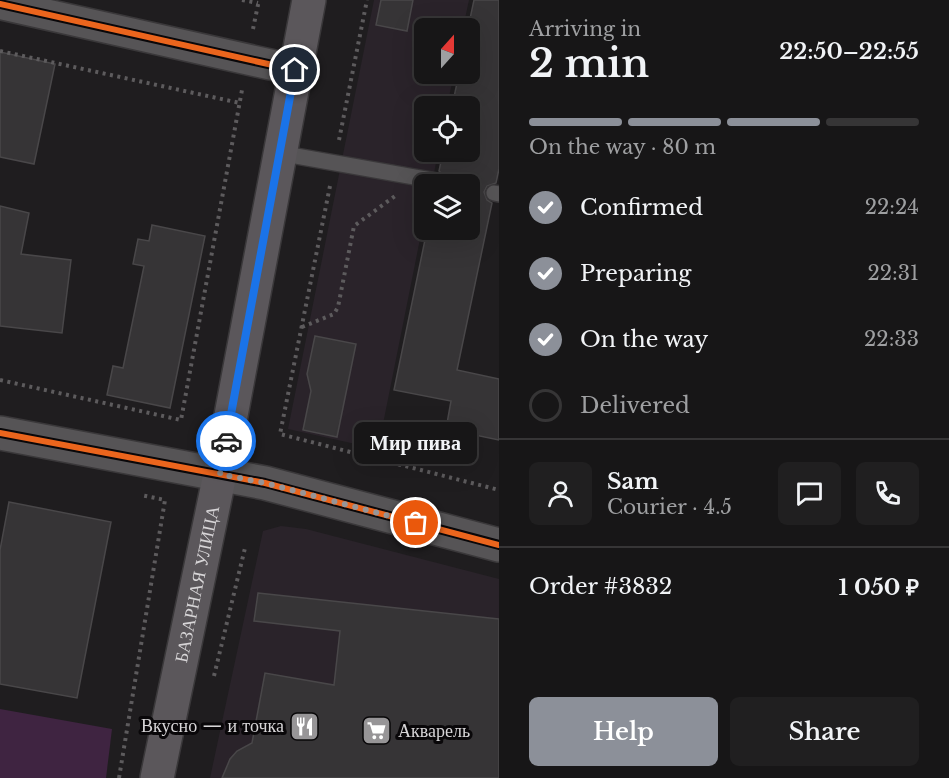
<!DOCTYPE html>
<meta charset="utf-8">
<style>
:root{--surface:#171617;--page:#201f20;--text:#f1f3f6;--muted:#9e9fa1;--line:#363536;--accent:#8c9099}
body{margin:0;font-family:"Libre Baskerville",serif;background:var(--page);color:var(--text);height:100vh;display:flex;flex-direction:column;font-size:22px;white-space:nowrap}
*{box-sizing:border-box;margin:0}
p{font-size:20px;color:var(--muted)}
.icon{flex:none;width:33px;height:33px;fill:none;stroke:currentColor;stroke-width:2;stroke-linecap:round;stroke-linejoin:round}
.map{position:relative;flex:1;overflow:hidden}
.side{display:flex;flex-direction:column;background:var(--surface);width:450px}
.side>*{flex:none}
.needle{width:39px;rotate:21deg}
.buttons{position:absolute;left:414px;top:18px;display:grid;gap:12px}
.buttons a{display:grid;place-items:center;width:66px;height:66px;border-radius:9px;background:var(--surface);box-shadow:0 6px 24px #0002,0 0 0 2px var(--line);font-size:30px}
.pin{position:absolute;display:grid;place-items:center;width:51px;height:51px;color:#fff;margin:-26px;border:3px solid #fff;border-radius:50%;box-shadow:0 2px 6px #0007}
.courier{position:absolute;display:grid;place-items:center;width:60px;height:60px;margin:-30px;border:4px solid #1a73e8;border-radius:50%;background:#fff;color:#222;box-shadow:0 2px 8px #0007}
.bubble{position:absolute;height:42px;border-radius:9px;background:var(--surface);box-shadow:0 6px 24px #0002,0 0 0 2px var(--line);font-size:20px;font-weight:600;line-height:42px;text-align:center}
.overview em{font-style:normal;font-weight:600}
.overview div{display:flex;flex-direction:column-reverse}
.overview{display:flex;align-items:center;justify-content:space-between;height:102px;padding:0 30px}
h1{font-size:39px;font-weight:600;line-height:45px}
.bar{display:grid;grid-template-columns:repeat(4,1fr);gap:9px 6px;align-content:center;height:72px;padding:0 30px}
.bar i{height:8px;border-radius:4px;background:var(--line)}
.bar .current{background:var(--accent)}
.bar p{grid-column:span 4}
.line{display:flex;align-items:center;gap:15px;padding:0 30px;border-top:2px solid var(--line)}
.line div{flex:1}
.round{display:grid;place-items:center;flex:none;width:63px;height:63px;border-radius:9px;background:var(--page)}
ol{padding:0 30px;list-style:none}
li{display:flex;align-items:center;gap:18px;height:66px}
li p{margin-inline-start:auto}
li .icon{padding:6px;border-radius:50%;background:var(--accent);color:#fff;stroke-width:4}
li:last-child{color:var(--muted)}
li i{width:33px;height:33px;border:3px solid var(--line);border-radius:50%}
.cta{display:flex;gap:12px;margin-top:auto;padding:12px 30px}
.cta a{flex:1;height:69px;border-radius:9px;background:var(--accent);color:#fff;font-size:24px;font-weight:600;line-height:69px;text-align:center}
.cta a+a{background:var(--page);color:var(--text)}
main{display:flex;flex:1;min-height:0}
.map>svg:first-child{display:block}
</style>
<main>
<div class="map">
<svg width="499" height="778" viewBox="0 0 499 778">
<rect width="100%" height="100%" fill="#1f1d1f"/>
<!-- built -->
<path fill="#2a232a" d="M374 0H469L463 28H424V74H454L447 106H424V152H438L432 184H424V219L378 449 288 429Z
M281 526 306 529 499 579V778H210L263 531Z"/>
<!-- green -->
<path fill="#3f2441" d="M0 709 112 729 106 778H0Z"/>
<!-- building -->
<path fill="#363436" stroke="#494749" stroke-width="1.5" d="M381 0H413L407 31 376 25Z
M474 0H499V169L496 183 487 186 484 192 487 200 492 203 457 370 499 379V440L446 429 451 401 394 390 427 230H470V184H446V177L439 171 443 152H470V106H452L459 74H470L468 28Z
M0 52 55 64 34 164 0 157Z
M0 206 29 213 21 254 71 260 62 333 0 326Z
M152 225 205 236 170 408 107 395 113 366 123 368 144 266 133 264 138 239 149 241Z
M315 336 356 344 337 437 303 430 311 391 307 374Z
M9 502 111 522 77 698 0 684V550Z
M258 593 499 619V778H222L230 759 237 751 252 743 265 673 334 685 340 631 254 621Z"/>
<g fill="none" stroke-linecap="round" stroke-linejoin="round">
<defs>
<path id="service" d="M279 153 437 181
M494 193 499 194"/>
<path id="minor" d="M0 4 295 70"/>
<path id="tertiary" d="M0 433 265 483 499 545"/>
<g id="secondary">
<path id="s1" d="M157 778 220 474 309 0"/>
</g>
</defs>
<!-- service casing -->
<use href="#service" stroke="#3a383a" stroke-width="18"/>
<!-- minor casing -->
<use href="#minor" stroke="#3a383a" stroke-width="33"/>
<!-- tertiary casing -->
<use href="#tertiary" stroke="#3a383a" stroke-width="36"/>
<!-- secondary casing -->
<use href="#secondary" stroke="#3a383a" stroke-width="36"/>
<!-- path -->
<path stroke="#5d5b5d" stroke-width="4" stroke-dasharray="3 4.5" stroke-linecap="butt" d="M242 0 258 3
M253 29 259 0
M0 51 240 103
M339 140 367 0
M330 186 280 434 499 490
M302 327 334 314 338 307 354 226 395 196
M0 380 181 420 242 90
M214 676 245 548
M119 778 165 500 141 495"/>
<!-- service -->
<use href="#service" stroke="#565456" stroke-width="15"/>
<!-- minor -->
<use href="#minor" stroke="#565456" stroke-width="30"/>
<!-- tertiary -->
<use href="#tertiary" stroke="#565456" stroke-width="33"/>
<!-- secondary -->
<use href="#secondary" stroke="#5b575b" stroke-width="33"/>
<defs>
<path id="cycleway" d="M0 4 295 70
M0 433 265 483 499 545"/>
</defs>
<!-- cycleway casing -->
<use href="#cycleway" stroke="#090709" stroke-width="10"/>
<!-- cycleway -->
<use href="#cycleway" stroke="#eb651d" stroke-width="6"/>
</g>
<g fill="none" stroke-linecap="round" stroke-linejoin="round">
<!-- done -->
<path stroke="#979597" stroke-width="6" stroke-dasharray="0 10.8" d="M226 441 220 474 265 483 416 523"/>
<!-- route -->
<path stroke="#1a73e8" stroke-width="8" d="M226 441 295 70"/>
</g>
<!-- icons -->
<defs>
<symbol id="restaurant-square" viewBox="-11 -11 22 22"><rect x="-9" y="-9" width="18" height="18" rx="4" fill="#979597" stroke="#090709"/><path d="M-5-6h1v4h1v-4h1v4h1v-4h1v5L-1.5 .5V6h-2V.5L-5-1ZM5-6V6H3V1.5H1.5Q1.5-4 5-6Z" fill="#fff"/></symbol>
<symbol id="supermarket-square" viewBox="-11 -11 22 22"><rect x="-9" y="-9" width="18" height="18" rx="4" fill="#979597" stroke="#090709"/><path d="M-6-5.5h2.5l.6 2H6L4.5 2H-2.5L-4.4-4H-6ZM-1.5 3.2a1.3 1.3 0 1 0 .1 0ZM3 3.2a1.3 1.3 0 1 0 .1 0Z" fill="#fff"/></symbol>
</defs>
<g fill-rule="evenodd">
<use href="#restaurant-square" x="288" y="710" width="33" height="33"/>
<use href="#supermarket-square" x="360" y="714" width="33" height="33"/>
</g>
<g text-anchor="middle" dominant-baseline="central" stroke-width="6" stroke-linejoin="round" paint-order="stroke">
<!-- street labels -->
<g font-size="18" fill="#d7d5d7" stroke="#090709">
<text stroke="none"><textPath href="#s1" startOffset="198">БАЗАРНАЯ УЛИЦА</textPath></text>
</g>
<!-- poi labels -->
<g font-size="18" fill="#d7d5d7" stroke="#090709" text-anchor="end">
<text x="284" y="726">Вкусно — и точка</text>
<text x="398" y="731" text-anchor="start">Акварель</text>
</g>
</g>
</svg>
<div class="buttons">
<a><svg class="needle" viewBox="-14 -14 28 28"><path d="M0-13l5 13h-10z" fill="#e53935"/><path d="M0 13l5-13h-10z" fill="#9e9fa1"/></svg></a>
<a><svg class="icon" aria-label="locate" viewBox="0 0 24 24"><circle cx="12" cy="12" r="6"/><path d="M12 2v4M12 18v4M2 12h4M18 12h4"/></svg></a>
<a><svg class="icon" aria-label="layers" viewBox="0 0 24 24"><path d="M12 4l9 5-9 5-9-5zM3 14l9 5 9-5"/></svg></a>
</div>
<div class="pin" style="left:416px;top:523px;background:#ea580c"><svg class="icon" aria-label="bag" viewBox="0 0 24 24"><path d="M5 8h14l-1 12H6zM9 8a3 3 0 0 1 6 0"/></svg></div>
<div class="pin" style="left:295px;top:70px;background:#1f2937"><svg class="icon" aria-label="home" viewBox="0 0 24 24"><path d="M3 11l9-7 9 7M6 9v11h12V9"/></svg></div>
<div class="courier" style="left:226px;top:441px"><svg class="icon" aria-label="car" viewBox="0 0 24 24"><path d="M5 17H2v-5l4-1 3-4h7l3 4 3 1v5h-3M9 17h6M6 11h13"/><circle cx="7" cy="17" r="2"/><circle cx="17" cy="17" r="2"/></svg></div>
<div class="bubble" style="left:354px;top:422px;width:123px">Мир пива</div>
</div>
<section class="side">
<div class="overview"><div><h1>2 min</h1><p>Arriving in</p></div><em>22:50–22:55</em></div>
<div class="bar"><i class="current"></i><i class="current"></i><i class="current"></i><i></i><p>On the way · 80 m</p></div>
<ol>
<li><svg class="icon" aria-label="check" viewBox="0 0 24 24"><path d="M5 12l5 5 9-10"/></svg>Confirmed<p>22:24</p></li>
<li><svg class="icon" aria-label="check" viewBox="0 0 24 24"><path d="M5 12l5 5 9-10"/></svg>Preparing<p>22:31</p></li>
<li><svg class="icon" aria-label="check" viewBox="0 0 24 24"><path d="M5 12l5 5 9-10"/></svg>On the way<p>22:33</p></li>
<li><i></i>Delivered</li>
</ol>
<div class="line" style="height:108px"><a class="round"><svg class="icon" aria-label="person" viewBox="0 0 24 24"><circle cx="12" cy="8" r="4"/><path d="M4 21q1-7 8-7t8 7"/></svg></a><div><b>Sam</b><p>Courier · 4.5</p></div><a class="round"><svg class="icon" aria-label="chat" viewBox="0 0 24 24"><path d="M4 5h16v11H9l-5 4z"/></svg></a><a class="round"><svg class="icon" aria-label="phone" viewBox="0 0 24 24"><path d="M5 4h4l2 5-3 2q2 4 5 5l2-3 5 2v4C11 20 4 13 5 4z"/></svg></a></div>
<div class="line" style="height:78px"><div>Order #3832</div><b>1 050 ₽</b></div>
<div class="cta"><a>Help</a><a>Share</a></div>
</section>
</main>
